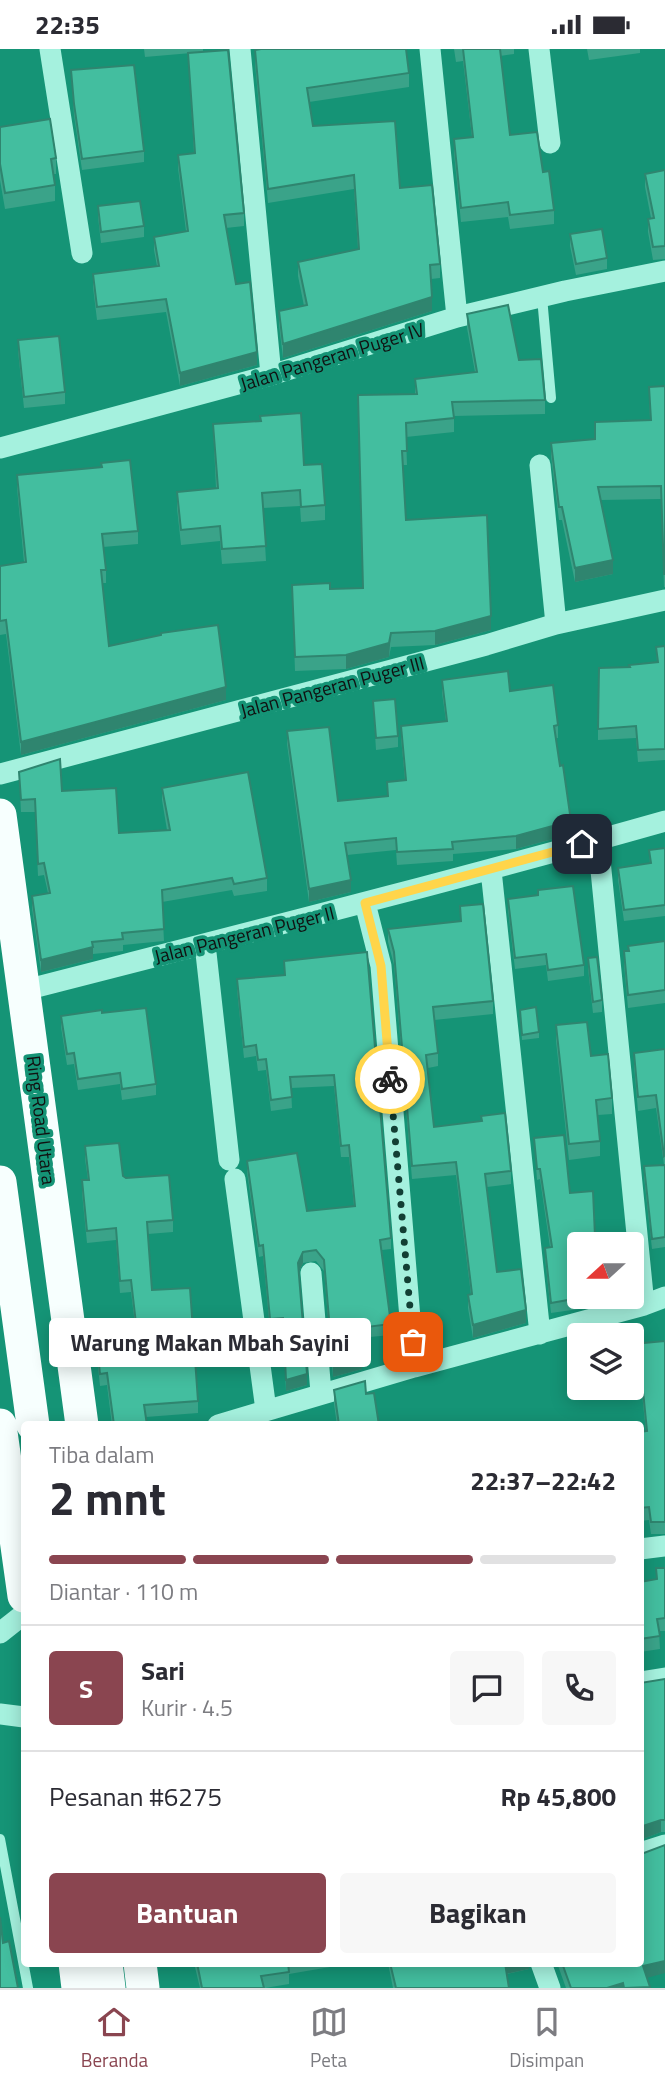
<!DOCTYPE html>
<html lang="id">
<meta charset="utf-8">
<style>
:root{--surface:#fff;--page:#f7f7f7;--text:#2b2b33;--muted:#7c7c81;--line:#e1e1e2;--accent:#8a4550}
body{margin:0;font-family:"Titillium Web",sans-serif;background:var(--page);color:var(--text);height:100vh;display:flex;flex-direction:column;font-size:26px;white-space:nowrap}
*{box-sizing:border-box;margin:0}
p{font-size:23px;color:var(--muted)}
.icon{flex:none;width:38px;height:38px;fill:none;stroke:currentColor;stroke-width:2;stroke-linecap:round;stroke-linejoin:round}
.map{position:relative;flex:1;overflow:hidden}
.sheet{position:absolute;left:21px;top:1372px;width:623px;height:546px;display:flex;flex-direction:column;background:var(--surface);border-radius:7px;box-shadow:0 4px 18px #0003}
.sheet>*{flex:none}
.needle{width:46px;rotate:249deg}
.tools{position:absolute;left:567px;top:1183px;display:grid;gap:14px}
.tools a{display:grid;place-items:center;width:77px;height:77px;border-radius:7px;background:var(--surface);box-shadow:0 4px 18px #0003;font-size:35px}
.pin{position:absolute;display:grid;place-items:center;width:60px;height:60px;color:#fff;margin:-30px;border-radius:14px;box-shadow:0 4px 10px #0006}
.courier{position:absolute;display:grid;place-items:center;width:70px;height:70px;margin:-35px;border:5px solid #ffd54a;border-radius:50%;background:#fff;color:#222;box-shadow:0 2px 9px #0007}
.bubble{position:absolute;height:49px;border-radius:7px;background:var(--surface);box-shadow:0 4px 18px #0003;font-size:23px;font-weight:700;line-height:49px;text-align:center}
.summary em{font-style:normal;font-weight:700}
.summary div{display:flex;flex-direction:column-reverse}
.summary{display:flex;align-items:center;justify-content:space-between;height:119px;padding:0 28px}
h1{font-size:46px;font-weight:700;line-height:52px}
.bar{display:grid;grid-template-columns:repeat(4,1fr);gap:10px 7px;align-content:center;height:84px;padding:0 28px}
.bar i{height:9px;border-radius:5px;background:var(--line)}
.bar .active{background:var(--accent)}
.bar p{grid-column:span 4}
.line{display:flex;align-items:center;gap:18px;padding:0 28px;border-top:2px solid var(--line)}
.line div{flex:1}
.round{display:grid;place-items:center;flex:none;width:74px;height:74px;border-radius:7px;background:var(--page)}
.primary-button{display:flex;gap:14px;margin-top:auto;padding:14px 28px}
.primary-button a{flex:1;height:80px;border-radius:7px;background:var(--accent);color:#fff;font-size:28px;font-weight:700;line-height:80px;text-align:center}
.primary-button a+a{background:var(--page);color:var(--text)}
.status{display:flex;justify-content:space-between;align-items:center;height:49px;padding:0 35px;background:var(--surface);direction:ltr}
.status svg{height:19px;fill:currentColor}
.tab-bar{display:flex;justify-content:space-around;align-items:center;height:98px;border-top:2px solid var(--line);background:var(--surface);font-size:19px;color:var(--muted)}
.tab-bar a{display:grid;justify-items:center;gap:4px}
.tab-bar .active{color:var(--accent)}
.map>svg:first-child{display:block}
</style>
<div class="status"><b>22:35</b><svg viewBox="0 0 49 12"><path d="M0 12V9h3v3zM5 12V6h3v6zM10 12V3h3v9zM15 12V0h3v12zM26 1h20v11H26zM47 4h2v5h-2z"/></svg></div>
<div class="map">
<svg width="665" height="1939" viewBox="0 0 665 1939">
<rect width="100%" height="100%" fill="#159476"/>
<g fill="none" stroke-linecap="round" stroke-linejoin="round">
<!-- service -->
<path stroke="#a5f1de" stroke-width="10" d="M542 248 551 349
M0 1790 28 1939"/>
<!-- minor -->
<path stroke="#a5f1de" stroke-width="21" d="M50 0 82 204
M240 0 271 326
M430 0 457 268
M539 0 550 94
M0 399 271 326 457 268 565 242 665 222
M540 416 556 575
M0 725 486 596 556 575 665 551
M598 791 644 1256
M491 821 540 1285
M365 854 381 917 414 1318
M205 895 229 1111
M25 941C239 886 453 832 665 772
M235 1130 266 1361
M311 1224 321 1344
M218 1376 414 1318 644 1256 665 1248
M640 1500 665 1497
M0 1584 24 1565
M640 1633 665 1629
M0 1665 24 1668
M640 1804 665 1796
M541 1914 550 1939"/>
<!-- trunk -->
<path stroke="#f7fffe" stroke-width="33" d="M0 766 82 1376
M0 1133 33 1376
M0 1376 24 1547
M75 1914 78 1939
M106 1914 109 1939
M140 1914 143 1939"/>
</g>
<!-- wall -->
<path fill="#3aa389" d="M144 0H203V3L145 8Z
M454 0H514V5L500 7 510 86 543 123 554 161V175L510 180 508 168 461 173 454 104V90L472 88 463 12 456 13Z
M587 0H640V4L589 11Z
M255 1 409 24V38L309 53 313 77 400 139 440 215V229L431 230 432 262 283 309 279 276V262L304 257 298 227V213L358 200 354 140 268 154 255 15Z
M188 4 244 164V177L226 179 236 235 257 316 180 337 166 263 97 271 93 238V225L157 217 154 201V188L186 182 178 119V106L194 104Z
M71 21 144 102V113L82 121 74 66Z
M0 78 56 109V125H53L55 136V152L5 160 0 131Z
M665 121V210L653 211 648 183V170L651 169 645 138V125Z
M98 157 144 177V188L101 194 98 168Z
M570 185 607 209V220L576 226 570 197Z
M467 265 519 311 545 351V365L454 367V383L406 388 407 416H403L406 471 491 581 435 596 391 598 389 608 346 620 295 622 292 536 330 540 363 539 358 360 415 345V330L475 323 467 279Z
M18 291 65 343V355L24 359 18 302Z
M665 337V538H664L661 450 601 451 613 525 575 533 562 471H559L551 407V394L595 390 650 371 649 338Z
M213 375 304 416 325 456V471L301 473 300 457 263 459 266 512 222 515 220 492 181 496 177 459V443L216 439Z
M17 426 138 482V495L103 498 106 521V534H102L109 597 226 651 21 706 6 585 0 586V517L24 513 17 439Z
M665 597V711L638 713 636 689 598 691V680L630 618 657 613 656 598Z
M442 631 510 642 558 676V689H556L571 785 516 800 453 805V812L397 816 396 801 347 806 351 843 309 853 287 695V682L338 752 387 747V733L405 731 401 689V677L446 672 442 644Z
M373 652 398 687V698L376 701Z
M19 723 62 742 119 784 167 781 162 751V739L267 829V842L234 847 232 841 162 853 164 892 123 896V902L93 905V910L41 923 32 859V847L48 844 44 826 38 827 35 763H21Z
M665 799V867L624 872 618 831V819L650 815 649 801Z
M538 841 584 916V927L548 932 546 916 515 920 508 861V850L538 846Z
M460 857 493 952V965L434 971 438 1004V1017L428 1019 434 1078 481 1073V1067L511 1122V1135L487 1138 497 1223 526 1274 473 1289 468 1259V1246H471L456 1126 412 1130 394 916 388 893V880L460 872Z
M665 892V954L628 959 624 916V902H628V897Z
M367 903 391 1189V1200L382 1201 391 1275V1286L359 1289 362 1320 333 1328 324 1222 316 1212 303 1214 299 1223 307 1336 286 1342 283 1280 270 1281 263 1207 259 1208 247 1123V1112L307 1162 354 1157 349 1108H341L334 1037 291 1039 292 1059 271 1062 266 1021 258 1022 256 1007 244 1009 237 941V930L284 926V912Z
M588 909 602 951V963L593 964 588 920Z
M520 961 539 983V989L522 991Z
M102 964 156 1035V1046L122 1051 120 1035 78 1041 74 1015 67 1016 61 978V967Z
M556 976 591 1007 612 1049V1065L598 1066 600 1092V1107L569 1111 556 992Z
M665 1000V1198L652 1200 644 1128V1117L664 1116 656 1059 638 1062 634 1017V1004Z
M534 1089 570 1144 579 1195V1238H578L579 1260 551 1264 545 1209V1199L550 1198 540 1130 537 1131Z
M85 1097 123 1127 173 1171V1183L148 1185 152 1241 198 1352V1364L146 1368 147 1376H112L107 1336 100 1337 97 1308V1296L137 1292 131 1243 120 1244 116 1191 87 1194 82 1144V1131H88L85 1110Z
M665 1292V1485H651L649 1471 640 1472V1383H646L642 1345H637L633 1308V1295Z
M334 1341 366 1345 379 1376H337L334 1355Z
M656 1519H665V1582H659L660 1600 640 1603V1533L656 1531Z
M665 1630V1783H661L640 1791V1634Z
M644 1804 647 1929 650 1939H566L557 1914H640Z
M194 1914H336V1917L289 1925V1935L265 1939H200Z
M388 1914H529V1920L507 1925 509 1939H393Z"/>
<!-- shaded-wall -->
<path fill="#2f856f" d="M432 248V262L283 309V295Z
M257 303V316L180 337V324Z
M613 511V525L575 533V519Z
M491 567V581L435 596V582Z
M391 584 389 608 346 620V606Z
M226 638V651L21 706V693Z
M571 772V785L516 800V787Z
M351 831V843L309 853V840Z
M93 898V910L41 923V911Z
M303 1203V1214L298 1225V1214Z
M526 1261V1274L473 1289V1276Z
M362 1309V1320L333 1328V1317Z
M307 1325V1336L286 1342V1331Z
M661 1771V1783L640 1791V1778Z
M665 1912V1924L643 1930V1917Z
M505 1914H529V1920L505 1925Z
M623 1934V1939H607Z"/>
<!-- building -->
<path fill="#43be9f" stroke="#2f856f" stroke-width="2" d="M261 0H406L409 24 307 39 313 77 395 72 400 139 432 136 440 215 430 216 432 248 283 295 279 262 307 256 298 213 359 200 354 126 268 140 255 1Z
M463 0H500L510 86 537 83 543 123 549 122 554 161 510 166 508 153 461 159 454 90 473 88Z
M228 1 244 164 224 166 236 235 250 233 257 303 180 324 166 250 97 258 93 225 159 217 154 188 188 182 178 106 195 104 188 4Z
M134 16 144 102 82 110 74 55 71 21Z
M50 70 56 109 51 110 55 136 5 144 0 115V78Z
M665 121V197L653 198 648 170 654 169 645 125Z
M140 152 144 177 101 183 98 157Z
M602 180 607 209 576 215 570 185Z
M508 256 519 311 541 310 545 351 452 353 454 369 406 374 407 402H402L406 471 487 466 491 567 435 582 391 584 389 594 346 606 295 608 292 536 330 534V540L363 539 358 346 417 345 415 330 477 323 467 265Z
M59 287 65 343 24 348 18 291Z
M665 337V525H664L661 437 598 438 613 511 575 519 562 458H559L551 394 595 390V373L651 371 649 338Z
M301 364 304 416 322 415 325 456 301 458 300 441 262 444 266 497 222 500 220 477 181 481 177 443 218 439 213 375 261 372 260 367Z
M130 411 138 482 102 485 106 521H101L109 597 161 586V584L218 576 226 638 21 693 6 571 0 572V517L26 513 17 426 102 418 101 414Z
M665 597V700L638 701 636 677 598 680 599 619 630 618 629 616 658 613 656 598Z
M508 622 510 642 553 636 558 676 554 677 560 717 563 716 571 772 516 787 452 793 453 800 397 803 396 789 345 794 351 831 309 840 287 682 329 678 338 752 388 747 387 733 406 731 401 677 447 672 442 631Z
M395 650 398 687 376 689 373 652Z
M60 710 62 742 116 739 119 784 170 781 162 739 248 723 267 829 234 835 232 829 162 841 164 880 122 884 123 890 92 893 93 898 41 911 32 847 50 844 44 814 38 815 35 750 21 751 19 723Z
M665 799V856L624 861 618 819 651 814 649 801Z
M573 837 584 916 548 921 546 905 515 909 508 850 538 846V841Z
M483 855 493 952 433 958 438 1004 426 1006 434 1078 482 1072 481 1067 505 1064 511 1122 485 1125 497 1223 521 1220 526 1261 473 1276 468 1246 472 1245 456 1113 412 1117 394 903 388 880 461 872 460 857Z
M665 892V941L628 946 624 902H629L628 897Z
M367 903 391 1189 380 1191 391 1275 358 1279 362 1309 333 1317 324 1211 316 1201 303 1203 298 1214 307 1325 286 1331 283 1269 270 1270 263 1196 259 1197 247 1112 297 1104 307 1162 355 1157 349 1096 341 1097 334 1026 290 1028 292 1048 271 1051 266 1010 258 1011 256 996 244 998 237 930 285 926 284 912Z
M597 908 602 951 593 953 588 909Z
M536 958 539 983 522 986 520 961Z
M146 959 156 1035 122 1040 120 1024 78 1030 74 1004 67 1005 61 967 102 961V964Z
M587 973 591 1007 608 1005 612 1049 596 1051 600 1092 569 1095 556 976Z
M665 1000V1106L664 1107 656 1046 638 1048 634 1004Z
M564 1086 570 1144 593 1142 595 1187 612 1186 613 1195H579V1227L577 1228 579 1249 551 1254 545 1199 552 1198 540 1120H537L534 1089Z
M119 1094 123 1127 126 1129 169 1126 173 1171 147 1173 152 1241 190 1239 198 1352 144 1356 147 1376H114L107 1324 100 1325 97 1296 138 1292 131 1231 120 1232 116 1179 87 1182 82 1131H89L85 1097Z
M665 1116V1188L652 1190 644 1117Z
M665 1292V1473H651L649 1458 640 1459V1383L647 1382 642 1332 637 1333 633 1295Z
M365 1332 366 1345 374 1344 379 1376H339L334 1341Z
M656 1519H665V1569L657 1570 660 1587 640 1590V1533L657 1530Z
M665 1630V1771H661L640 1778V1634Z
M665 1796V1912L643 1917 650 1938 624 1939 623 1934 607 1939H571L562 1914H640V1804H644Z
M0 1868 3 1894 9 1892 18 1939H0Z
M197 1914H288L289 1923 261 1927 264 1939H202Z
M390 1914H505L509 1939H396Z"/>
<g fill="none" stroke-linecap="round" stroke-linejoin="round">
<!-- done -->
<path stroke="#123f34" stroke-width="7" stroke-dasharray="0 12.6" d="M390 1030 413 1293"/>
<!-- route -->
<path stroke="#ffd54a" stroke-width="9" d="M390 1030 381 917 365 854 582 795"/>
</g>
<g text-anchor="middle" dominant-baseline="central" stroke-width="7" stroke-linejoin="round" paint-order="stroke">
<!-- street labels -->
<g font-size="19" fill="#111" stroke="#159476">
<text transform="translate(332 307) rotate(-17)">Jalan Pangeran Puger IV</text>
<text transform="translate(332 637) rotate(-15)">Jalan Pangeran Puger III</text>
<text transform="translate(244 885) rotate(-14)">Jalan Pangeran Puger II</text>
<text transform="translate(42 1071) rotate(83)">Ring Road Utara</text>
</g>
</g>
</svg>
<div class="tools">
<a><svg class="needle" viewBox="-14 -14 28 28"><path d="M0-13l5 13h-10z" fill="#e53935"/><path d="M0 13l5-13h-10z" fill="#7c7c81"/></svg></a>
<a><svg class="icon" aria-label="layers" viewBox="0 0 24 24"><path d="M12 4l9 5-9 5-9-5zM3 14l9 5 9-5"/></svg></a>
</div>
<div class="pin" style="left:413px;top:1293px;background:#ea580c"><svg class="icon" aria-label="bag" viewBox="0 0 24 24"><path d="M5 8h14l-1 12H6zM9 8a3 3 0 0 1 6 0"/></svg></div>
<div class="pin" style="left:582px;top:795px;background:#1f2937"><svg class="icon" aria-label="home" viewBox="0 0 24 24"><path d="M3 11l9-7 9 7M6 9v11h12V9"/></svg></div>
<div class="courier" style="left:390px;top:1030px"><svg class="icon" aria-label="bike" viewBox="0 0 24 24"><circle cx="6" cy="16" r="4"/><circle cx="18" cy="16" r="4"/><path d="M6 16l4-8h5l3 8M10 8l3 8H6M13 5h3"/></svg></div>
<div class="bubble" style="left:49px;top:1269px;width:322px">Warung Makan Mbah Sayini</div>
<section class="sheet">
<div class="summary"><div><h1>2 mnt</h1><p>Tiba dalam</p></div><em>22:37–22:42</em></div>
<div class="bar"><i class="active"></i><i class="active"></i><i class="active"></i><i></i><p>Diantar · 110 m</p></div>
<div class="line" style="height:126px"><b class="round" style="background:var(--accent);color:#fff">S</b><div><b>Sari</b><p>Kurir · 4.5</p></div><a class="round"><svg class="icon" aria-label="chat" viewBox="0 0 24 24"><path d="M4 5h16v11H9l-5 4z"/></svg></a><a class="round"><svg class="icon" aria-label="phone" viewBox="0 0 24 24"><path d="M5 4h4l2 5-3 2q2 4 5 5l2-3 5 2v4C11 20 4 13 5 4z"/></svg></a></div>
<div class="line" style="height:91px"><div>Pesanan #6275</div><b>Rp 45,800</b></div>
<div class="primary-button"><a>Bantuan</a><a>Bagikan</a></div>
</section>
</div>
<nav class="tab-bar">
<a class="active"><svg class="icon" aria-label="home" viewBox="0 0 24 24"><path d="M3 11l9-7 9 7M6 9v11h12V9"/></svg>Beranda</a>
<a><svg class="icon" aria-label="map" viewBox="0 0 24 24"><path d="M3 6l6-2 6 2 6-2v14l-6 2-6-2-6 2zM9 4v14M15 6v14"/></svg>Peta</a>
<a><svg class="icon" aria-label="saved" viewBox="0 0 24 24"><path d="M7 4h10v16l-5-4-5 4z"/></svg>Disimpan</a>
</nav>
